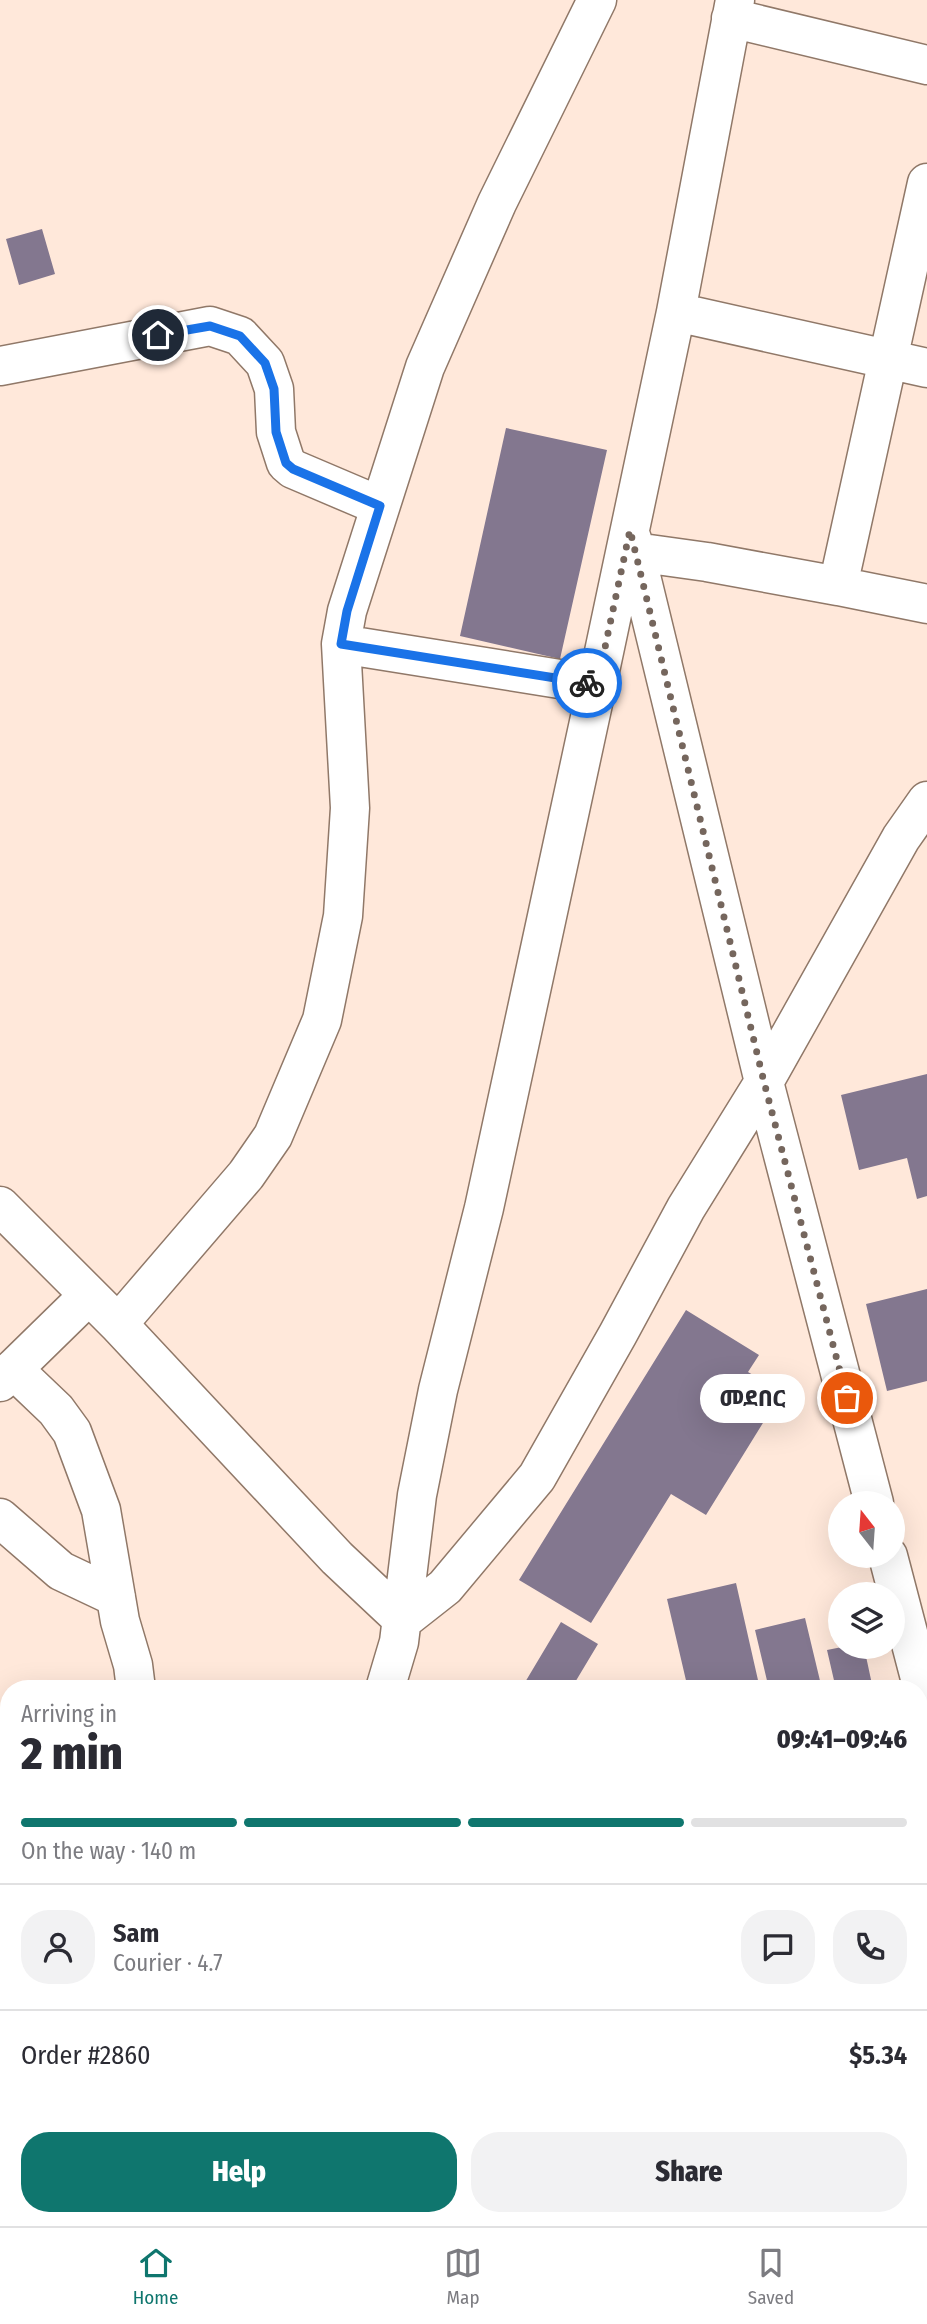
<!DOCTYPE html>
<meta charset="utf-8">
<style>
:root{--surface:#fff;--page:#f2f2f3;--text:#2b2b33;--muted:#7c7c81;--line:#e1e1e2;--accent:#0f766e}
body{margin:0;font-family:"Fira Sans Condensed","Noto Sans Ethiopic",sans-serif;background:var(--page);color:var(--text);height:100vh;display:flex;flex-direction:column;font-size:26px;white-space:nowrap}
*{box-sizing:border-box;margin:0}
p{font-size:23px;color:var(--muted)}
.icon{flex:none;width:38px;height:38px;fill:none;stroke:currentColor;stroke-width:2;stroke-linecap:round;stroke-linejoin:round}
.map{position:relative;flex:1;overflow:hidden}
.sheet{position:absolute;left:0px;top:1680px;width:928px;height:546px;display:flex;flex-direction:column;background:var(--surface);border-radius:28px 28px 0 0;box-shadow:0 7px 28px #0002}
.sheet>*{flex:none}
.needle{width:46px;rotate:343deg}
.buttons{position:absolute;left:828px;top:1491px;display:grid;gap:14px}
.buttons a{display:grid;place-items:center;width:77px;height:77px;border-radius:50%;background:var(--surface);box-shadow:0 7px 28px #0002;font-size:35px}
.pin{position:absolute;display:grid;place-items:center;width:60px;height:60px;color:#fff;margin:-30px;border:4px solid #fff;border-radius:50%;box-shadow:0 2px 7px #0007}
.courier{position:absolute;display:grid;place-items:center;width:70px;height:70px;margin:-35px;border:5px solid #1a73e8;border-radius:50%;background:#fff;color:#222;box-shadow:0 2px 9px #0007}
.bubble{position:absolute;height:49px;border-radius:24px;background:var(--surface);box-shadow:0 7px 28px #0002;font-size:23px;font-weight:800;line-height:49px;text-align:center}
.head em{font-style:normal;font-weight:800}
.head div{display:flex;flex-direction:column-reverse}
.head{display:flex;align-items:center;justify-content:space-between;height:119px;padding:0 21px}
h1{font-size:46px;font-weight:800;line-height:52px}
.bar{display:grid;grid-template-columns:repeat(4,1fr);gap:10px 7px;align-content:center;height:84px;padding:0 21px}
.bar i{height:9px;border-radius:5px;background:var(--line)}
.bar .current{background:var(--accent)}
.bar p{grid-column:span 4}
.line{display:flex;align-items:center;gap:18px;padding:0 21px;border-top:2px solid var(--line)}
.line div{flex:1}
.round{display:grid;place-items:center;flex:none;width:74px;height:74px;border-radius:28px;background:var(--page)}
.button{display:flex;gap:14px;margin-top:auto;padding:14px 21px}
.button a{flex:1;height:80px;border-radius:28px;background:var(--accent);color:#fff;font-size:28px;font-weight:800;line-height:80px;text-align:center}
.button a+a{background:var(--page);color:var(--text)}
.tab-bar{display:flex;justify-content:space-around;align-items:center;height:98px;border-top:2px solid var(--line);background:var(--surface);font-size:19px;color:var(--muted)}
.tab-bar a{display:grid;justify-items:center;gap:4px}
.tab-bar .current{color:var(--accent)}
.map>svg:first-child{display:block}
</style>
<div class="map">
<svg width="927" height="2226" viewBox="0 0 927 2226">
<rect width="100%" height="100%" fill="#ffe8da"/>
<!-- building -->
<path fill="#83778f" d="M42 229 55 274 19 285 6 239Z
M506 428 607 450 560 659 460 636Z
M927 1074V1196L917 1199 907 1158 859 1170 841 1095Z
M927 1289V1381L887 1391 866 1304Z
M686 1310 759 1355 748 1372 782 1392 706 1515 671 1494 591 1623 519 1580Z
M736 1583 760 1689H688L667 1599Z
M805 1618 822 1689H769L755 1630Z
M561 1622 598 1644 571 1689H521Z
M842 1647H864L873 1689H836L827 1650Z"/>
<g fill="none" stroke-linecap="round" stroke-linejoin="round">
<defs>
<path id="minor" d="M731 18 927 65
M676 312 927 368
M0 366 210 326 240 336 265 363 274 389 276 432 286 463 293 469 380 506
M632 539 764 1082 874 1503
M635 552 707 562 838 586 927 183
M838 586 927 604
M597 685 341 644 347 611 425 367 497 203 597 0
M0 1206 118 1324 337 1558 403 1620 445 1587 537 1477 618 1334 686 1208 764 1082 901 838 927 801
M118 1324 246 1175 273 1136 322 1020 343 916 350 808 341 644
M13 1369 56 1410 72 1432 101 1510 120 1621 133 1665 136 1689
M0 1382 89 1295
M0 1518 61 1571 116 1597
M888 1556 927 1705
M385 1689 399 1642 417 1495 438 1390 484 1208 597 685 676 312 735 0
M0 1785 9 1780
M919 2034 927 2038
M919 2092 927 2098
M83 2226 88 2217"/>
</defs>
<!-- minor casing -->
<use href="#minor" stroke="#907868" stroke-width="41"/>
<!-- minor -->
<use href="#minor" stroke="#fff" stroke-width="38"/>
</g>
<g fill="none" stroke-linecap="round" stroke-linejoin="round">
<!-- done -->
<path stroke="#75665d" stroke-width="7" stroke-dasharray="0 12.6" d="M587 683 597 685 630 530 764 1082 847 1398"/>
<!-- route -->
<path stroke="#1a73e8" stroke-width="9" d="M158 335 210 326 240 336 265 363 274 389 276 432 286 463 293 469 380 506 347 611 341 644 587 683"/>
</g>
</svg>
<div class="buttons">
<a><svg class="needle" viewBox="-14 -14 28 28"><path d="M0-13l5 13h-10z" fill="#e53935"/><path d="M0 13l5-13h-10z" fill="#7c7c81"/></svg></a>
<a><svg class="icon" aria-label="layers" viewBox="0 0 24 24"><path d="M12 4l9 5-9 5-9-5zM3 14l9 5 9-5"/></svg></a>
</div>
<div class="pin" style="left:847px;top:1398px;background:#ea580c"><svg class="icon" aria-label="bag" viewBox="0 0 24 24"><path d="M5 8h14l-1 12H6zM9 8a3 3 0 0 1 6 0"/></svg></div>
<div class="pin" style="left:158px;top:335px;background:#1f2937"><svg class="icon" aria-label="home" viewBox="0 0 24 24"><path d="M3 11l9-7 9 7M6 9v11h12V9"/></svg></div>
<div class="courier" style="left:587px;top:683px"><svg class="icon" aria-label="bike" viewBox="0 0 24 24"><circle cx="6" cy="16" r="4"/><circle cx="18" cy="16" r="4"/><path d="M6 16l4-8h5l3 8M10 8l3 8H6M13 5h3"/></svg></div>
<div class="bubble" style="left:700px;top:1374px;width:105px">መደበር</div>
<section class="sheet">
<div class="head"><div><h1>2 min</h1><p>Arriving in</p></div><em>09:41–09:46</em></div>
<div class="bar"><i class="current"></i><i class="current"></i><i class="current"></i><i></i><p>On the way · 140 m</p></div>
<div class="line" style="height:126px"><a class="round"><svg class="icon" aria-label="person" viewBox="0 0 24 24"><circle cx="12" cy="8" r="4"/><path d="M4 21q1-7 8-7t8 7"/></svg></a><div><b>Sam</b><p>Courier · 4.7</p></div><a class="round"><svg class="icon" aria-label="chat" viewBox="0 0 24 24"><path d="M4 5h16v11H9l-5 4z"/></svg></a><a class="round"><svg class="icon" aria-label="phone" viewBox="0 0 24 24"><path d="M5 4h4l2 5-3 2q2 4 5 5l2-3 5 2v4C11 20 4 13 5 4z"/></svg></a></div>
<div class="line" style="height:91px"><div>Order #2860</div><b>$5.34</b></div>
<div class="button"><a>Help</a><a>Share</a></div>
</section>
</div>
<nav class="tab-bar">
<a class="current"><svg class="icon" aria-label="home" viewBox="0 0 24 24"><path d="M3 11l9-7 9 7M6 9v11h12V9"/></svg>Home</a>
<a><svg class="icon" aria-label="map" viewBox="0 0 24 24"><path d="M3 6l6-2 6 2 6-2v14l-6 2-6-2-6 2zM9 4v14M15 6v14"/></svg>Map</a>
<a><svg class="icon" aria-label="saved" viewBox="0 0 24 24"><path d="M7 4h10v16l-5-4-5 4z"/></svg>Saved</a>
</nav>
